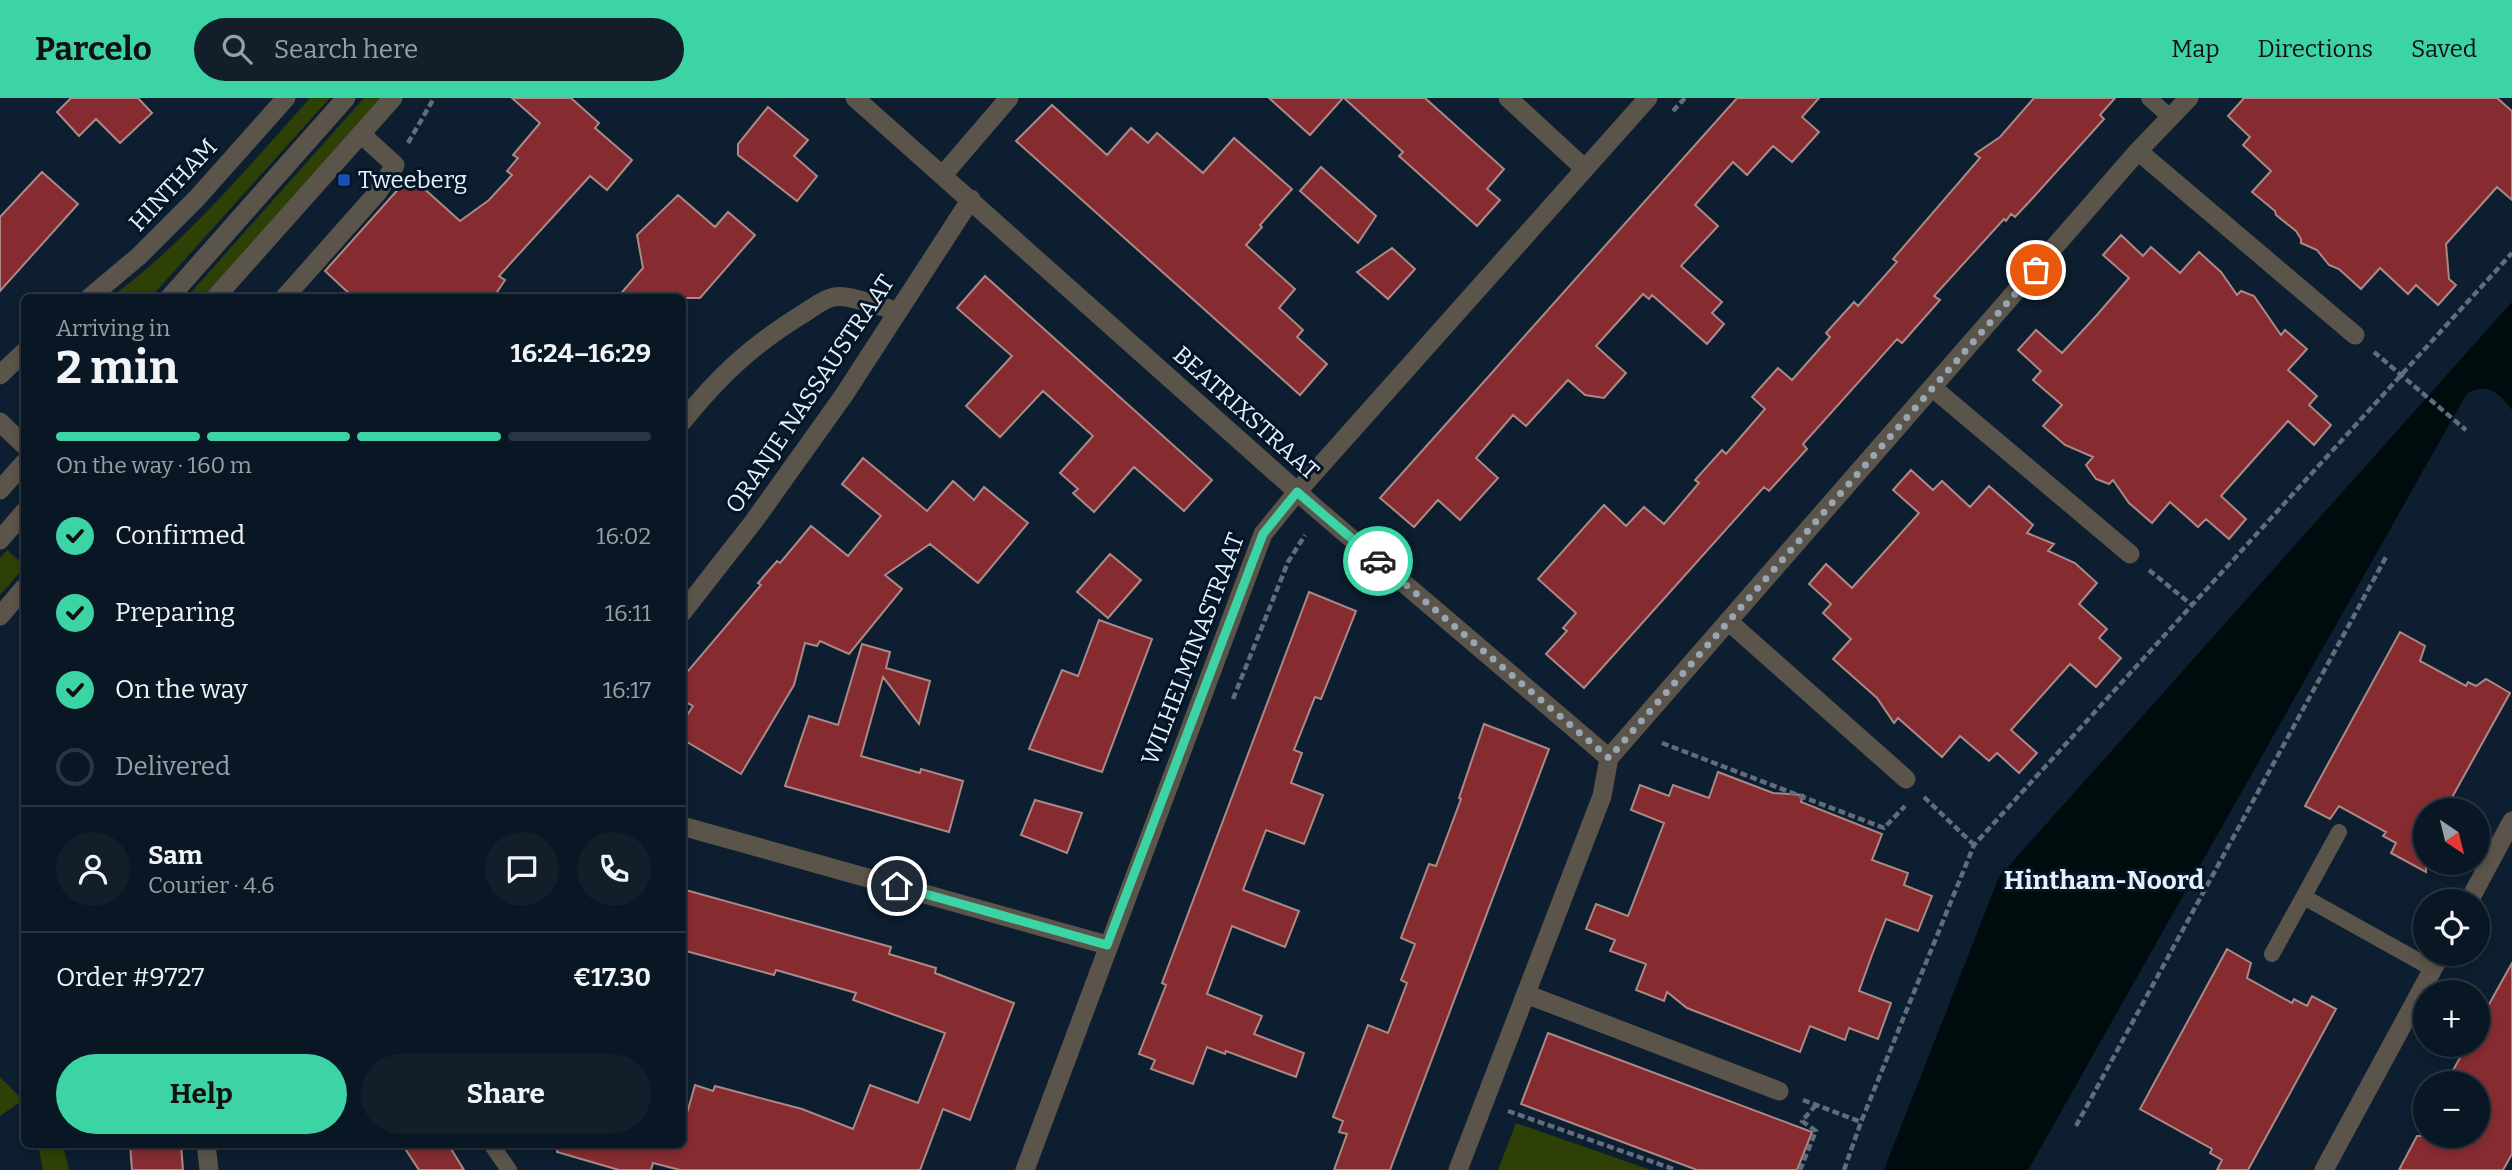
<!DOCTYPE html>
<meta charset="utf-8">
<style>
:root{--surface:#091623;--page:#121f2b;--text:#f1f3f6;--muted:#999fa6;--line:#293541;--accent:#3cd4a4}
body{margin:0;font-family:Bitter,serif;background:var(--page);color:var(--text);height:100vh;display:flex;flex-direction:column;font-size:26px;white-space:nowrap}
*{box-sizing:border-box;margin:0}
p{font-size:23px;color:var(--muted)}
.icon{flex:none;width:38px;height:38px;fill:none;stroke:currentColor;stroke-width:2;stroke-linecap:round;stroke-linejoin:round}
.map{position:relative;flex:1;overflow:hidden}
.drawer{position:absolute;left:21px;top:196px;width:665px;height:854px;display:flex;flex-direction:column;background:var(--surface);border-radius:10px;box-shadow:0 4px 10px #0003,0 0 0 2px var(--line)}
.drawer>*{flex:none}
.needle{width:46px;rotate:145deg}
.fabs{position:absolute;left:2413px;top:700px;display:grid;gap:14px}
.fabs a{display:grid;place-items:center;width:77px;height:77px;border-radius:50%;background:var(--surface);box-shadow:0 4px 10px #0003,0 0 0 2px var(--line);font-size:35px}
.pin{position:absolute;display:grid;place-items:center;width:60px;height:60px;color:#fff;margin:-30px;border:4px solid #fff;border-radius:50%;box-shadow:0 2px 7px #0007}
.courier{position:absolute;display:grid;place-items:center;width:70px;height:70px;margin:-35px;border:5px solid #3cd4a4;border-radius:50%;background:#fff;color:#222;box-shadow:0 2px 9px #0007}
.head em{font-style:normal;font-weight:700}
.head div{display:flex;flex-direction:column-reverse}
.head{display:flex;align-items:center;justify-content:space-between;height:119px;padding:0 35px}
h1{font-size:46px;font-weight:700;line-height:52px}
.bar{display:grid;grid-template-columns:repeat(4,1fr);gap:10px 7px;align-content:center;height:84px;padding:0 35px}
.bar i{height:9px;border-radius:5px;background:var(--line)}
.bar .active{background:var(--accent)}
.bar p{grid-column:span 4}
.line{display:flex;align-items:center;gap:18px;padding:0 35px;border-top:2px solid var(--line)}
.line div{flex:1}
.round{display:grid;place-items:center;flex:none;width:74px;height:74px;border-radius:37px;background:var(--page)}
ol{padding:0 35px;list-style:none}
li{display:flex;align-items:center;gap:21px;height:77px}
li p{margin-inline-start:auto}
li .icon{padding:7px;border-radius:50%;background:var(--accent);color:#111;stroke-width:4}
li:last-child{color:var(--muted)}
li i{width:38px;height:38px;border:4px solid var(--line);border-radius:50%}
.cta{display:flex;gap:14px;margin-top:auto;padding:14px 35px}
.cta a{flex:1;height:80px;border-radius:42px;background:var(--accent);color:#111;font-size:28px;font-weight:700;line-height:80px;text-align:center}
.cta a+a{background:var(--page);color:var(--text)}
header{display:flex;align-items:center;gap:42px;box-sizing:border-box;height:98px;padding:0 35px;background:var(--accent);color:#111}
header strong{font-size:33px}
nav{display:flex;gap:38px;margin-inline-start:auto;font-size:24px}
.search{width:490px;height:63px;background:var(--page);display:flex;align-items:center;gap:18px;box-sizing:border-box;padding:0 24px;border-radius:38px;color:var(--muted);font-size:26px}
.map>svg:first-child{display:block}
</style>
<header>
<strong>Parcelo</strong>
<div class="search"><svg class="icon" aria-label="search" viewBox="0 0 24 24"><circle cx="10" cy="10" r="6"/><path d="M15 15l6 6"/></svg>Search here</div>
<nav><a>Map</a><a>Directions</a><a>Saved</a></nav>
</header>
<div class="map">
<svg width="2512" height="1072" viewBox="0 0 2512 1072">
<rect width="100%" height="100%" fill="#0c1e2f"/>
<!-- green -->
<path fill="#2f4007" d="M310 0H330L151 199H111C187 143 247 70 310 0Z
M364 0H382L204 199 186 200Z
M7 452 24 467V470L0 497V460Z
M0 979 23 1002 0 1018Z
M1516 1025 1651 1072H1498Z
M38 1047H63L69 1072H43Z"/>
<!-- water -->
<path fill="#000b0d" d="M2512 204V312C2498 294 2490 285 2467 295L2028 1072H1884L1999 779Z"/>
<!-- building -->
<path fill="#862c30" stroke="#aa8987" stroke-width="2" d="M71 0H138L152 15 120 45 96 21 79 38 57 14Z
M512 0H571L599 25 595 30 632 62 607 92 590 78 499 178 505 182 493 200H354L325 173 410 78 460 123 489 102 512 77 507 73 518 60 513 57 540 25Z
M1269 0H1343L1310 37Z
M1344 0H1425L1504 71 1487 91 1500 102 1477 128 1399 58 1403 54Z
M1737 0H1819L1802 19 1819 34 1792 64 1773 48 1747 77 1733 64 1695 107 1718 128 1681 168 1722 204 1712 215 1724 226 1707 246 1652 197 1649 201 1643 196 1596 248 1626 275 1604 300 1585 297 1568 282 1526 328 1513 317 1476 360 1498 380 1460 422 1438 402 1414 429 1380 400Z
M2034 0H2115L2100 17 2104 21 2029 104 2015 119 2011 116 2006 123 2004 121 1934 198 1940 202 1902 245 1897 241 1803 346 1807 351 1769 393 1764 389 1584 590 1546 556 1567 533 1563 530 1576 515 1538 481 1604 407 1626 428 1644 409 1664 426 1699 385 1695 382 1722 352 1726 356 1765 311 1752 299 1778 270 1792 282 1830 239 1826 235 1854 204 1858 208 1897 164 1893 161 1980 60 1975 56 2000 39Z
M2244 0H2497L2512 13V102L2497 89 2446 146 2449 181 2456 187 2438 207 2416 187 2408 196 2380 170 2361 191 2339 171 2329 167 2317 152 2301 145V141L2296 133 2276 117 2275 113 2252 94 2271 73 2243 47 2250 39 2228 18Z
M1052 7 1107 57 1131 30 1148 45 1157 35 1203 75 1234 40 1292 91 1260 127 1262 129 1246 147 1295 191 1279 210 1303 232 1297 239 1327 266 1300 297 1016 43Z
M768 9 808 42 794 58 817 78 797 103 738 57V46Z
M1321 69 1376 118 1358 145 1300 93Z
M42 74 78 106 0 193V119Z
M678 97 715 129 728 114 755 137 700 200H617L643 170 637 137Z
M2121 137 2143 158 2151 149 2180 175 2199 154 2221 174 2237 197 2241 193 2254 198 2281 237 2285 232 2307 251 2288 272 2317 298 2309 307 2331 327 2314 347 2288 323 2254 361 2221 398 2246 421 2229 441 2206 421 2198 429 2170 404 2152 425 2129 405 2113 382 2109 386 2096 381 2086 367 2093 359 2065 347 2043 328 2062 307 2033 282 2041 273 2018 252 2036 232 2062 255 2096 218 2129 180 2103 157Z
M1392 150 1415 171 1388 201 1357 174Z
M985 178 1212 382 1184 413 1134 369 1094 414 1073 395 1078 391 1060 375 1093 338 1043 293 1000 339 966 308 1012 258 957 210Z
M863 360 927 413 953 383 974 402 984 389 1028 425 978 485 930 446 885 477 902 491 849 556 820 543 817 548 805 545 794 587 741 676 682 641V625L693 608 682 602V580L761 487 758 485 777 463 780 465 811 428 848 458 881 418 842 386Z
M1911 372 1933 392 1942 383 1970 409 1989 388 2033 427 2027 435 2054 446 2048 453 2075 465 2097 485 2079 506 2107 531 2099 540 2121 560 2096 589 2070 566 2011 632 2037 655 2019 675 1997 655 1989 663 1960 638 1942 659 1898 620 1894 625 1877 600 1833 561 1851 541 1823 515 1831 506 1809 486 1826 466 1852 490 1919 415 1893 392Z
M1110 456 1141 482 1108 520 1077 494Z
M1309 494 1356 513 1321 601 1315 599 1294 652 1302 655 1291 685 1323 697 1304 746 1266 732 1243 792 1299 813 1285 849 1232 828 1207 896 1262 918 1254 936 1304 955 1296 979 1226 953 1225 956 1207 949 1193 986 1151 971 1155 962 1139 956 1166 887 1162 885Z
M1099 522 1152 541 1102 674 1029 651 1062 572 1078 578Z
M2400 534 2425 548 2420 563 2466 588 2468 584 2476 588 2486 581 2510 595 2445 712H2426V774L2391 755 2396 745 2383 738 2386 734 2339 708 2330 721 2305 708Z
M862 546 890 554 886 570 930 583 919 626 883 579 861 658 920 675 921 671 963 683 949 734 785 688 809 618 838 627Z
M1484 626 1549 651 1390 1072H1334L1347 1036 1339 1034 1343 1023 1333 1019 1368 927 1388 935 1407 885 1401 882 1415 846 1401 840 1429 766 1436 768 1461 701 1459 700Z
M1718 674 1773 695 1803 697 1801 704 1882 736 1872 762 1908 775 1904 787 1932 798 1918 833 1886 821 1872 857 1859 893 1891 905 1878 941 1849 930 1845 942 1810 928 1800 954 1687 910 1667 894 1664 903 1636 892 1646 866 1610 853 1615 842 1586 831 1596 806 1628 818 1664 725 1631 712 1640 687 1669 698 1673 687 1709 700Z
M1035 702 1082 715 1067 755 1021 737Z
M682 791 891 849 889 856 936 870 935 875 1014 905 970 1022 943 1011 920 1072H680L653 1065 651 1072H619L557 1054 558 1046H682V1033L695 987 713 993 715 988 802 1011 853 1031 870 987 918 1005 945 935 853 902 856 895 776 872 774 877 682 852Z
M2227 851 2251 865 2247 880 2292 905 2294 901 2307 908 2312 898 2336 911 2248 1072H2217L2222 1062 2210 1055 2212 1051 2140 1011Z
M2512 865V1056L2503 1072H2399L2417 1038H2478V985H2446L2467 947H2478V926Z
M1548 935 1812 1034 1797 1072H1697L1521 1006Z
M130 1046H181L183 1072H132Z
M402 1046H448L464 1072H419Z"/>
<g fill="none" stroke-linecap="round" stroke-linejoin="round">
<!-- path -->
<path stroke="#5f6e7d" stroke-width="4.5" stroke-dasharray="7 3.5" stroke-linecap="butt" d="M1673 13 1685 0
M408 45 434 0
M2374 254 2466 332
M2149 472 2192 507
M1233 601 1288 464 1305 437
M1662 645 1884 730 1905 708
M1924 699 1974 747
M1803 1002 1861 1024
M1508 1013 1676 1072
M2076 1028 2386 459
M1800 1072 1816 1033 1802 1023 1816 1007
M1844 1072 1861 1024 1974 747 2512 155"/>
<!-- service -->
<path stroke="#5b544a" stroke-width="16" d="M2149 0 2171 20
M2304 799 2433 871
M2272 856 2339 734
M491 1046 509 1072"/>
<!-- minor -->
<path stroke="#5b544a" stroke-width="19" d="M855 0 1319 413 1609 660
M1508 0 1585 71
M2138 53 2355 237
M943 77 1009 0
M89 200 139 158 197 100 286 0
M284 200 378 94 395 67 361 36
M0 277 24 254
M1933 290 2130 456
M0 324 24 347
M682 324C719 278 751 248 801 217 811 211 823 201 834 199 848 196 882 209 897 213
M682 515 754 423 844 297 971 101
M0 518 24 490
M1728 523 1906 681
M682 728 1107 847
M2469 803 2512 723
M1526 896 1779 993
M206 1046 209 1072
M1025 1072 1263 436 1297 394 1648 0
M1458 1072 1602 698 1609 660 2138 53 2189 0
M2324 1072 2441 856"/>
<!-- tertiary -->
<path stroke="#5b544a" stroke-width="19" d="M169 200 346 0
M215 200 393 0
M0 392 24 365
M0 442 24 414"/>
</g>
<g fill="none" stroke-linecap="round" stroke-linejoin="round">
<!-- done -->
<path stroke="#98a6b4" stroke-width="7" stroke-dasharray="0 12.6" d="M1378 463 1609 660 2036 172"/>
<!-- route -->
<path stroke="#3cd4a4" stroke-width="9" d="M897 788 1107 847 1263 436 1297 394 1378 463"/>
</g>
<!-- markers -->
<rect fill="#1a4fb4" stroke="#041525" stroke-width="2.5" x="337" y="75" width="14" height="14" rx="3.5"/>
<g text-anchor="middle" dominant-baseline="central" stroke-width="6" stroke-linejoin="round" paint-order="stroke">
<!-- poi labels -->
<g font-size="24" fill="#e4f0fb" stroke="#041525" text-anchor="start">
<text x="358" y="82">Tweeberg</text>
</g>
<!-- street labels -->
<g font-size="24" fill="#e4f0fb" stroke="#041525">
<text transform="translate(173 87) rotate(-47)">HINTHAM</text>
<text transform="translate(810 296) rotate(-56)">ORANJE NASSAUSTRAAT</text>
<text transform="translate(1246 315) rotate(42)">BEATRIXSTRAAT</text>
<text transform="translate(1193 551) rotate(-69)">WILHELMINASTRAAT</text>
</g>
<!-- neighbourhood labels -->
<g font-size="26" font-weight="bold" fill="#e4f0fb" stroke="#041525">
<text x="2104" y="782">Hintham-Noord</text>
</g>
</g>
</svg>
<div class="fabs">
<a><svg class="needle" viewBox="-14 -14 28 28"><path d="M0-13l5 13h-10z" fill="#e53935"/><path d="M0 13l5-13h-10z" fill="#999fa6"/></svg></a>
<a><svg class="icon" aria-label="locate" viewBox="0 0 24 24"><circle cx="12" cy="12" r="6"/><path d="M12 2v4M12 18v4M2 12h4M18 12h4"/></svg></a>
<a>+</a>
<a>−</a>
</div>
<div class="pin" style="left:2036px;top:172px;background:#ea580c"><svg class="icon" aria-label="bag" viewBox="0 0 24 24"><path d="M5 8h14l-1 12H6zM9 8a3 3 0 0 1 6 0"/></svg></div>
<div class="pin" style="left:897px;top:788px;background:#1f2937"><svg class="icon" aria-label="home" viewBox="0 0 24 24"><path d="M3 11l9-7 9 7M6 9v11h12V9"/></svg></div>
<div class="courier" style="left:1378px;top:463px"><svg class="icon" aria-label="car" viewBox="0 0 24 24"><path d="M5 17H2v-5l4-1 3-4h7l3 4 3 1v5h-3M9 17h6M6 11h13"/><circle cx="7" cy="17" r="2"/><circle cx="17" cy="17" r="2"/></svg></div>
<section class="drawer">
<div class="head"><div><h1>2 min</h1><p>Arriving in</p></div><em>16:24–16:29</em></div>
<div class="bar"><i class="active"></i><i class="active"></i><i class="active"></i><i></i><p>On the way · 160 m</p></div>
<ol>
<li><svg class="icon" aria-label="check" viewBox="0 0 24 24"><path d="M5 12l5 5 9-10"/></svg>Confirmed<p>16:02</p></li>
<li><svg class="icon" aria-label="check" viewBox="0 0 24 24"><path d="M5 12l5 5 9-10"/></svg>Preparing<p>16:11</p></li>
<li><svg class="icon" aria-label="check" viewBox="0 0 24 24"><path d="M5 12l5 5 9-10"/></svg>On the way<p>16:17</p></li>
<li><i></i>Delivered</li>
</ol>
<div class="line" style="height:126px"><a class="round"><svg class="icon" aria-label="person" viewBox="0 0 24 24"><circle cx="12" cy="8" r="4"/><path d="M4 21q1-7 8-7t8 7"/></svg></a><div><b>Sam</b><p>Courier · 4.6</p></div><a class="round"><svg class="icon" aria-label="chat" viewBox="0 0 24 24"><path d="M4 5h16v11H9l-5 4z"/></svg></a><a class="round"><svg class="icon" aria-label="phone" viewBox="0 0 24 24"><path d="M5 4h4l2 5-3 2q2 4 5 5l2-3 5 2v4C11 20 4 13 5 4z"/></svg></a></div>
<div class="line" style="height:91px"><div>Order #9727</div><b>€17.30</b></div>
<div class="cta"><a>Help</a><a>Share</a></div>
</section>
</div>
